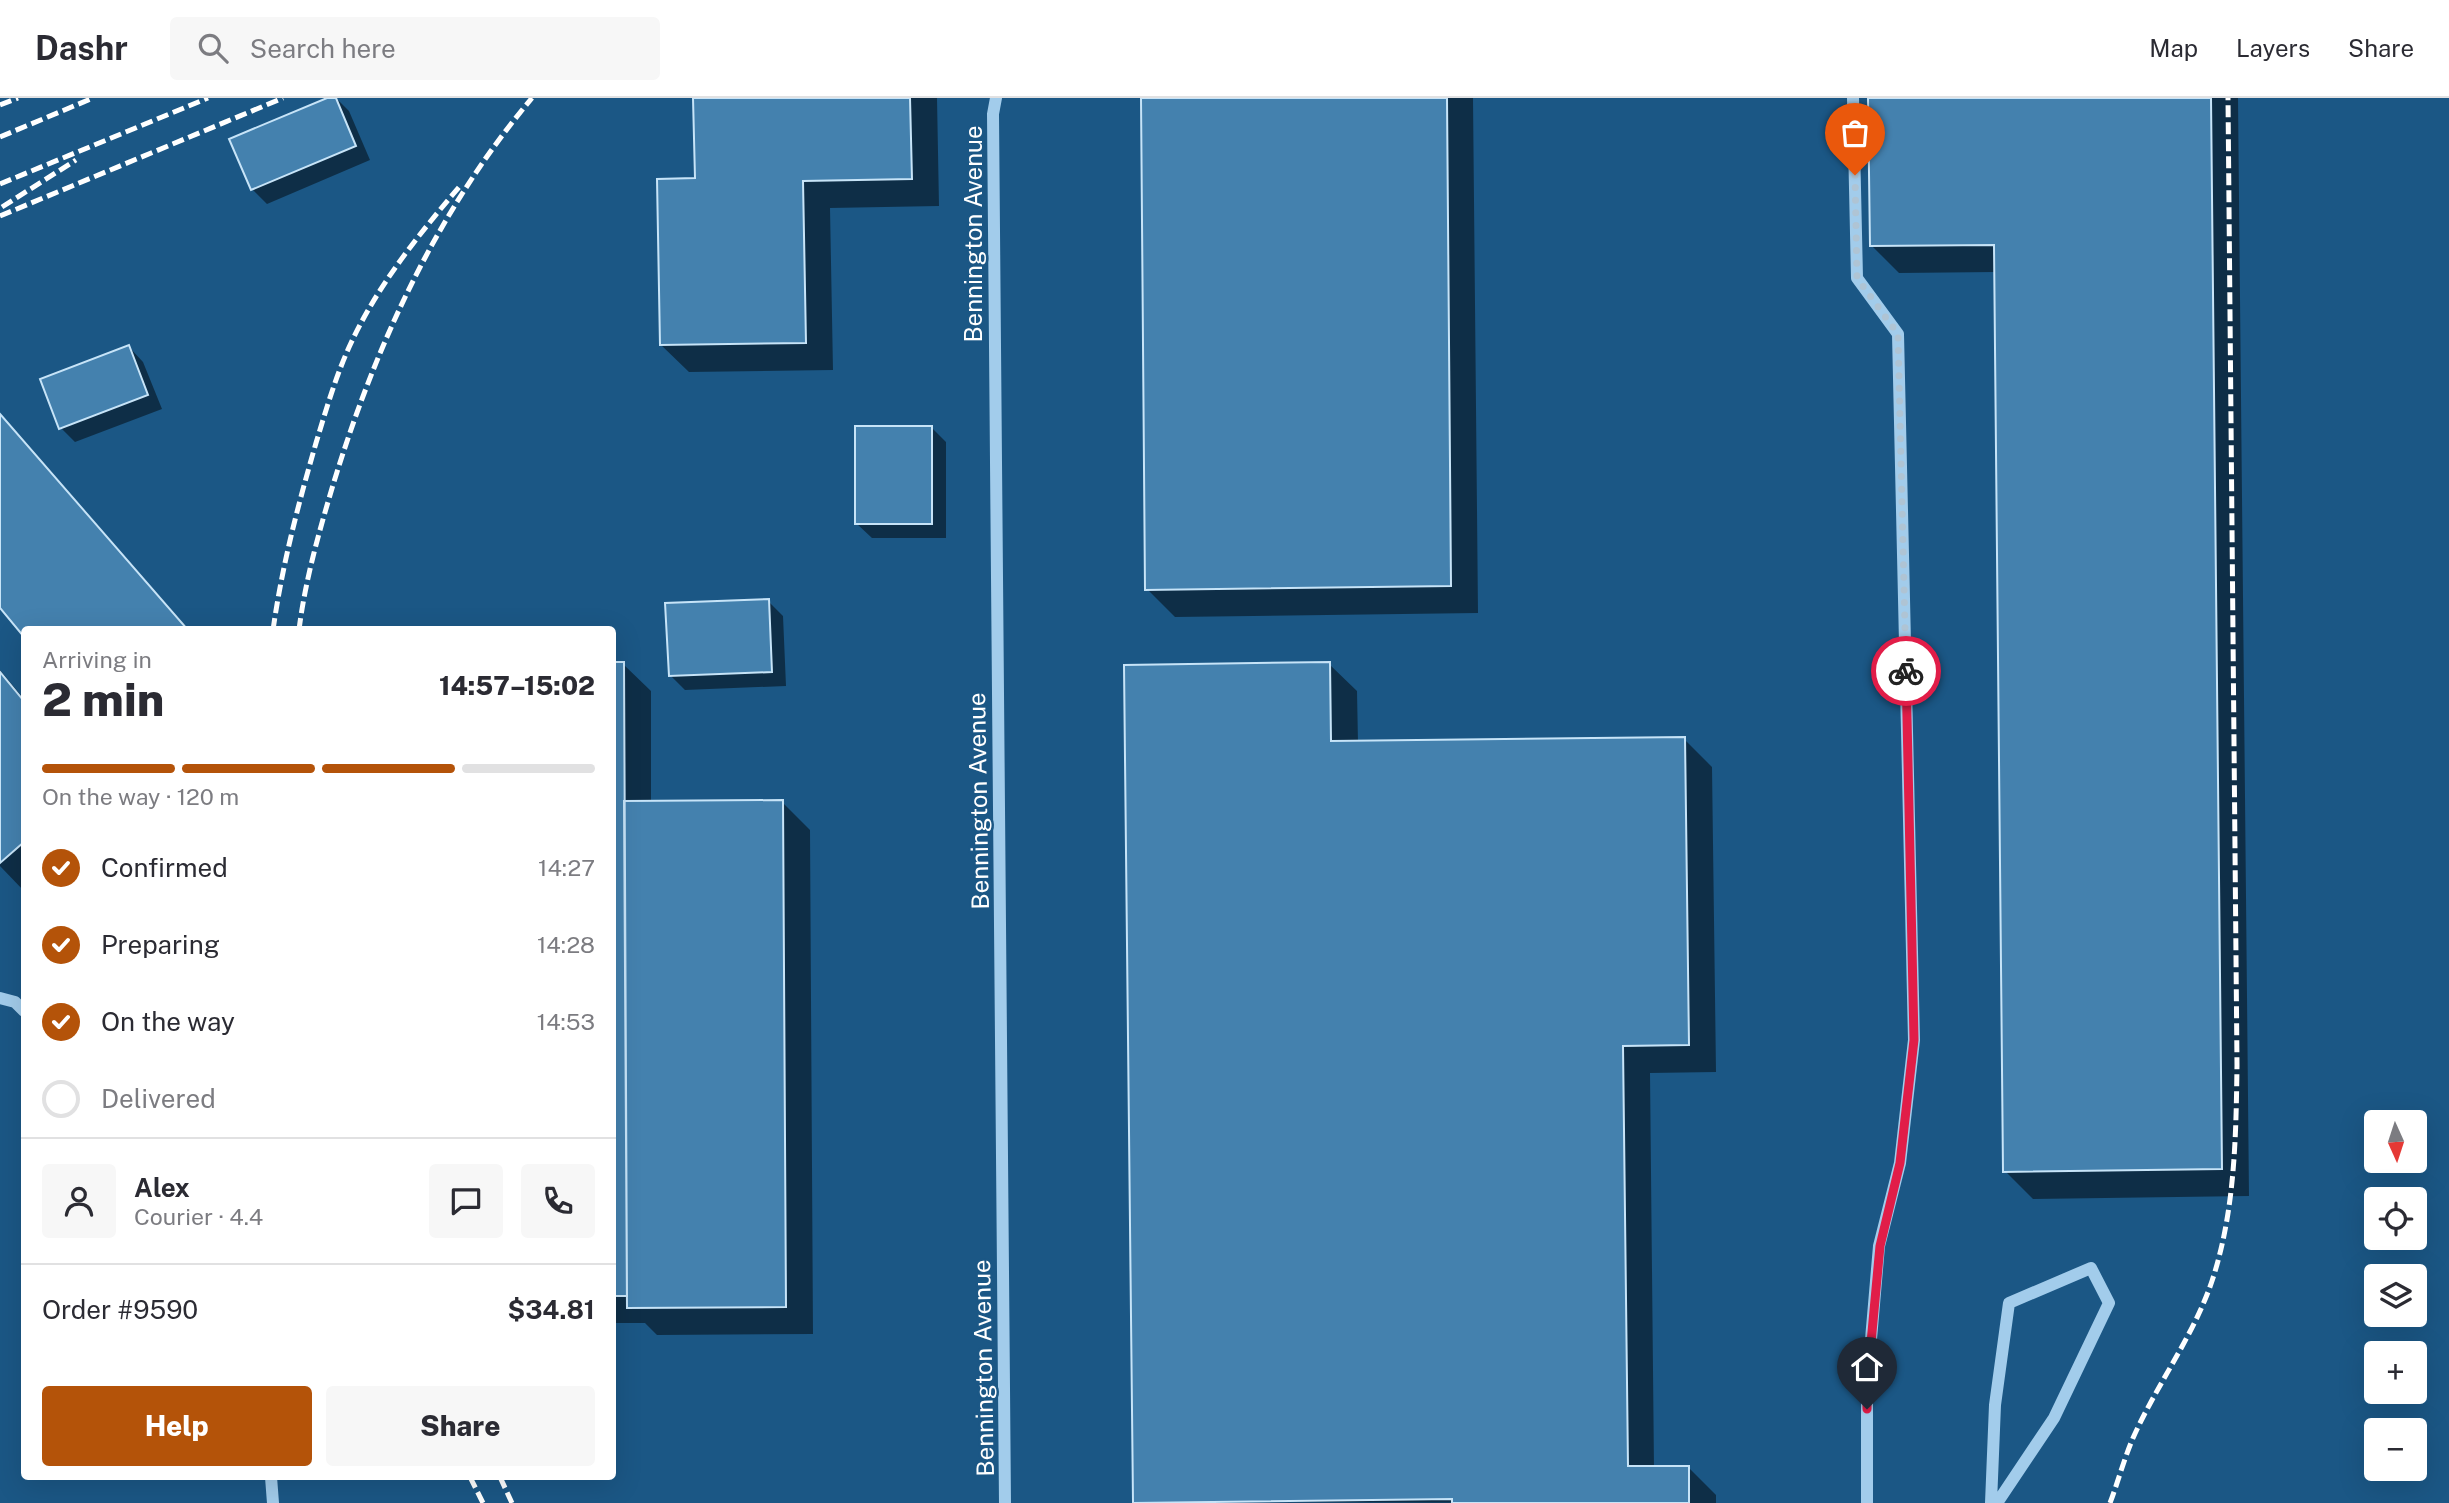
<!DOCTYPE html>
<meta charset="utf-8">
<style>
:root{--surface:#fff;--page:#f7f7f7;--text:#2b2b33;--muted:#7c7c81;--line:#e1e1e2;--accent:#b45309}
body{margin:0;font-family:"Public Sans",sans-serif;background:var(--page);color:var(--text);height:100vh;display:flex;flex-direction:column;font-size:26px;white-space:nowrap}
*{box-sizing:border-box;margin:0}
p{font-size:23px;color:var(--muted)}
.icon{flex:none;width:38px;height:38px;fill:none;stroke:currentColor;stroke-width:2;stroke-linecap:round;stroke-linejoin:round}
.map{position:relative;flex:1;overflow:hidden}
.side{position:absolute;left:21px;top:528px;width:595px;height:854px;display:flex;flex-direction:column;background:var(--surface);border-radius:7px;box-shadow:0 7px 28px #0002}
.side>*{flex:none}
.needle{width:46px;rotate:177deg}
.tools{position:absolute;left:2364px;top:1012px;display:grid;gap:14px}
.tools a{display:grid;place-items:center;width:63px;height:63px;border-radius:7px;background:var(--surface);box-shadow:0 7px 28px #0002;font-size:35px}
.pin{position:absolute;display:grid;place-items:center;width:60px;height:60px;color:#fff;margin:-72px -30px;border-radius:50% 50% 50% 0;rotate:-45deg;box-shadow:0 0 7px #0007}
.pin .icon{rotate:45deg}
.courier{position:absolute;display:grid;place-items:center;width:70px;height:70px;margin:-35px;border:5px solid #e11d48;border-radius:50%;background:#fff;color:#222;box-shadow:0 2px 9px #0007}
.headline em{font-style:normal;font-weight:800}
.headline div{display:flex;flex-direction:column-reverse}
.headline{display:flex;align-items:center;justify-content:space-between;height:119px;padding:0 21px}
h1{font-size:46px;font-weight:800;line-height:52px}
.bar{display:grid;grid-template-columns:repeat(4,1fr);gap:10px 7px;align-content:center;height:84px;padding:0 21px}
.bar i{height:9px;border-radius:5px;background:var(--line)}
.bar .current{background:var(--accent)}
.bar p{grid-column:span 4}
.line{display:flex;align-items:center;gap:18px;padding:0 21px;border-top:2px solid var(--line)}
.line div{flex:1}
.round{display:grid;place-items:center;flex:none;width:74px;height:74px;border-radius:7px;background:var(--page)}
ol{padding:0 21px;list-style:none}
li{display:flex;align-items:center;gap:21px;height:77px}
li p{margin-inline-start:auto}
li .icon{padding:7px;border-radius:50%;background:var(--accent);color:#fff;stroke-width:4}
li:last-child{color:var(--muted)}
li i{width:38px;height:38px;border:4px solid var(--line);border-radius:50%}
.cta{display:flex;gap:14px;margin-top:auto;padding:14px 21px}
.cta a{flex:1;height:80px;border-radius:7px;background:var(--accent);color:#fff;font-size:28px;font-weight:800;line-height:80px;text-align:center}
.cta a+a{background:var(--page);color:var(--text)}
header{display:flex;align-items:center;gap:42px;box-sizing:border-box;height:98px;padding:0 35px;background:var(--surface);border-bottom:2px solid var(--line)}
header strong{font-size:33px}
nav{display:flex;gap:38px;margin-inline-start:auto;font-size:24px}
.search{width:490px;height:63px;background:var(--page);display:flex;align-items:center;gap:18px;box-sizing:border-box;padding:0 24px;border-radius:7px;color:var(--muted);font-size:26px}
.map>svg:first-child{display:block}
</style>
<header>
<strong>Dashr</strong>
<div class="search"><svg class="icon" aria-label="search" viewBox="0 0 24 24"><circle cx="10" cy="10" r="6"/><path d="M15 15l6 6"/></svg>Search here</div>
<nav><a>Map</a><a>Layers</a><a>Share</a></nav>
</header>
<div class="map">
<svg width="2449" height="1405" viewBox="0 0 2449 1405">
<rect width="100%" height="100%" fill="#1b5785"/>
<!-- shadow -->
<path fill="#0007" d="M332 0H336L349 13 370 62 267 106 252 91Z
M695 0H937L939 108 830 110 833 272 689 274 661 247 696 81Z
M1143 0H1473L1478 515 1175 519 1147 491Z
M1870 0H2238L2249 1098 2033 1101 2005 1073 1996 174 1899 175 1872 148Z
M129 249 143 264 162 311 75 344 61 330Z
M0 317 19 337 189 532H24V536L0 508Z
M931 329 946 344V440H872L857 426Z
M768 503 783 518 786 588 685 592 670 577Z
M612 566H623L651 593V705L782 704 810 732 813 1236 657 1237 645 1225H612Z
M1329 566 1357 593 1358 645 1684 641 1712 669 1716 974 1650 975 1654 1370 1688 1369 1716 1397V1405L1135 1404Z
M0 572 24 601V793L0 768Z"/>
<!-- building -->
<path fill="#4481ae" stroke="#c7e4f8" stroke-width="2" d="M327 0H336L356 48 251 92 229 41Z
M693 0H910L912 81 803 83 806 245 660 247 657 81 695 80Z
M1141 0H1447L1451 488 1145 492Z
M1868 0H2211L2222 1071 2003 1074 1994 147 1870 148Z
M129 247 148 297 59 331 40 281Z
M0 316 188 532H24V539L0 510Z
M855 328H932V426H855Z
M769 501 772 574 669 578 665 505Z
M612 564H624L627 1198H612Z
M1330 564 1331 643 1685 639 1689 947 1623 948 1628 1368H1689V1405H1452V1401L1133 1405 1124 567Z
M0 574 24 603V744L0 765Z
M783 702 786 1209 627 1210 624 703Z"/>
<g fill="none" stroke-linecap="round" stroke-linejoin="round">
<!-- minor -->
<path stroke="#a2cceb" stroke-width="12" d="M996 0 993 16 1005 1405
M1853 0 1857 180 1898 236 1914 942 1900 1065 1879 1148 1867 1288V1405
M0 900 15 904 24 913
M271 1379 273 1405
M1991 1405 1995 1307 2009 1205 2091 1170 2109 1205 2054 1320 1997 1405"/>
<!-- rail -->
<path stroke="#fff" stroke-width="5" stroke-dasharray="12 5" stroke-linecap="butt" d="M0 7 18 0
M0 39 93 0
M0 86 208 0
M2 109 76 62
M0 118 283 0
M273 532C282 468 298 407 316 345 326 312 336 277 351 245 378 187 419 136 460 88
M299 532C305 483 319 434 333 387 376 246 437 113 532 0
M470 1379 483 1405
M500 1379 512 1405
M2110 1405C2118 1384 2124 1361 2133 1340 2157 1286 2193 1239 2212 1183 2235 1113 2236 1040 2237 967L2228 0"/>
</g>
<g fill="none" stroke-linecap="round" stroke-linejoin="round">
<!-- done -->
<path stroke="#afc4d4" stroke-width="7" stroke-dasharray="0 12.6" d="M1855 77 1857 180 1898 236 1906 573"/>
<!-- route -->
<path stroke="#e11d48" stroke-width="9" d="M1867 1311V1288L1880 1148 1900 1065 1914 942 1906 573"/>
</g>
<g text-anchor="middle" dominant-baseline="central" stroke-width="5" stroke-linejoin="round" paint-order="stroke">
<!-- street labels -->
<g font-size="24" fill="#fff" stroke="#1b5785">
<text transform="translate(973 136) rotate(-90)">Bennington Avenue</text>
<text transform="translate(978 703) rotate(-91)">Bennington Avenue</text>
<text transform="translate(983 1270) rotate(-91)">Bennington Avenue</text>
</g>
</g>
</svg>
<div class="tools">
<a><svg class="needle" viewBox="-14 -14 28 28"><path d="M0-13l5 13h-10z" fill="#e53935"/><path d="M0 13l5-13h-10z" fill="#7c7c81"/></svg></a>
<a><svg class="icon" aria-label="locate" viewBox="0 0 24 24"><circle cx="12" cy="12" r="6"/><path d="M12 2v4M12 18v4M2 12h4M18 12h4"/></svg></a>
<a><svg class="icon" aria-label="layers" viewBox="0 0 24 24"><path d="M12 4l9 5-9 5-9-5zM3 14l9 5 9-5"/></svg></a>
<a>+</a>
<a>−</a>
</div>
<div class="pin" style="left:1855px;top:77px;background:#ea580c"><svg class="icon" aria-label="bag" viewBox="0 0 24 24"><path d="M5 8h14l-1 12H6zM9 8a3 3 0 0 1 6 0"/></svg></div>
<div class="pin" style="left:1867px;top:1311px;background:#1f2937"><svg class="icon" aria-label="home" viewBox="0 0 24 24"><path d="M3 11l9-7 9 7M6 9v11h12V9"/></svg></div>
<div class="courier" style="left:1906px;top:573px"><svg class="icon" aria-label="bike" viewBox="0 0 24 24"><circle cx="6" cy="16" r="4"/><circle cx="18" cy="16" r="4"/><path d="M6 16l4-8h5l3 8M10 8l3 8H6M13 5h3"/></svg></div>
<section class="side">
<div class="headline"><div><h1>2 min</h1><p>Arriving in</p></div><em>14:57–15:02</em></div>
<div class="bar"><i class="current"></i><i class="current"></i><i class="current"></i><i></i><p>On the way · 120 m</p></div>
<ol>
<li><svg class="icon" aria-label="check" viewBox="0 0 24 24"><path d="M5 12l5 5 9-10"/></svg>Confirmed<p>14:27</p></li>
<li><svg class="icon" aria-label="check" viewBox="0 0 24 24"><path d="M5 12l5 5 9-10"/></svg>Preparing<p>14:28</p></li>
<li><svg class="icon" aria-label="check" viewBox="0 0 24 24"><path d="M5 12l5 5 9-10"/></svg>On the way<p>14:53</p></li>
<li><i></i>Delivered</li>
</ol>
<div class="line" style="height:126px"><a class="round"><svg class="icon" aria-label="person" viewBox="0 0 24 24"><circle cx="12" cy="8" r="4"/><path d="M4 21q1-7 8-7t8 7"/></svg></a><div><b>Alex</b><p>Courier · 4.4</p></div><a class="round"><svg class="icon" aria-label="chat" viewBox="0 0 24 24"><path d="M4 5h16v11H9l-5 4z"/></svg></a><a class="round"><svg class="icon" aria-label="phone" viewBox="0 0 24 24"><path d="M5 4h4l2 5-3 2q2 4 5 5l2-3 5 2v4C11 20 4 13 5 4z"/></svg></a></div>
<div class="line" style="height:91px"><div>Order #9590</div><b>$34.81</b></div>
<div class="cta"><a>Help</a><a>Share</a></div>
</section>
</div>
